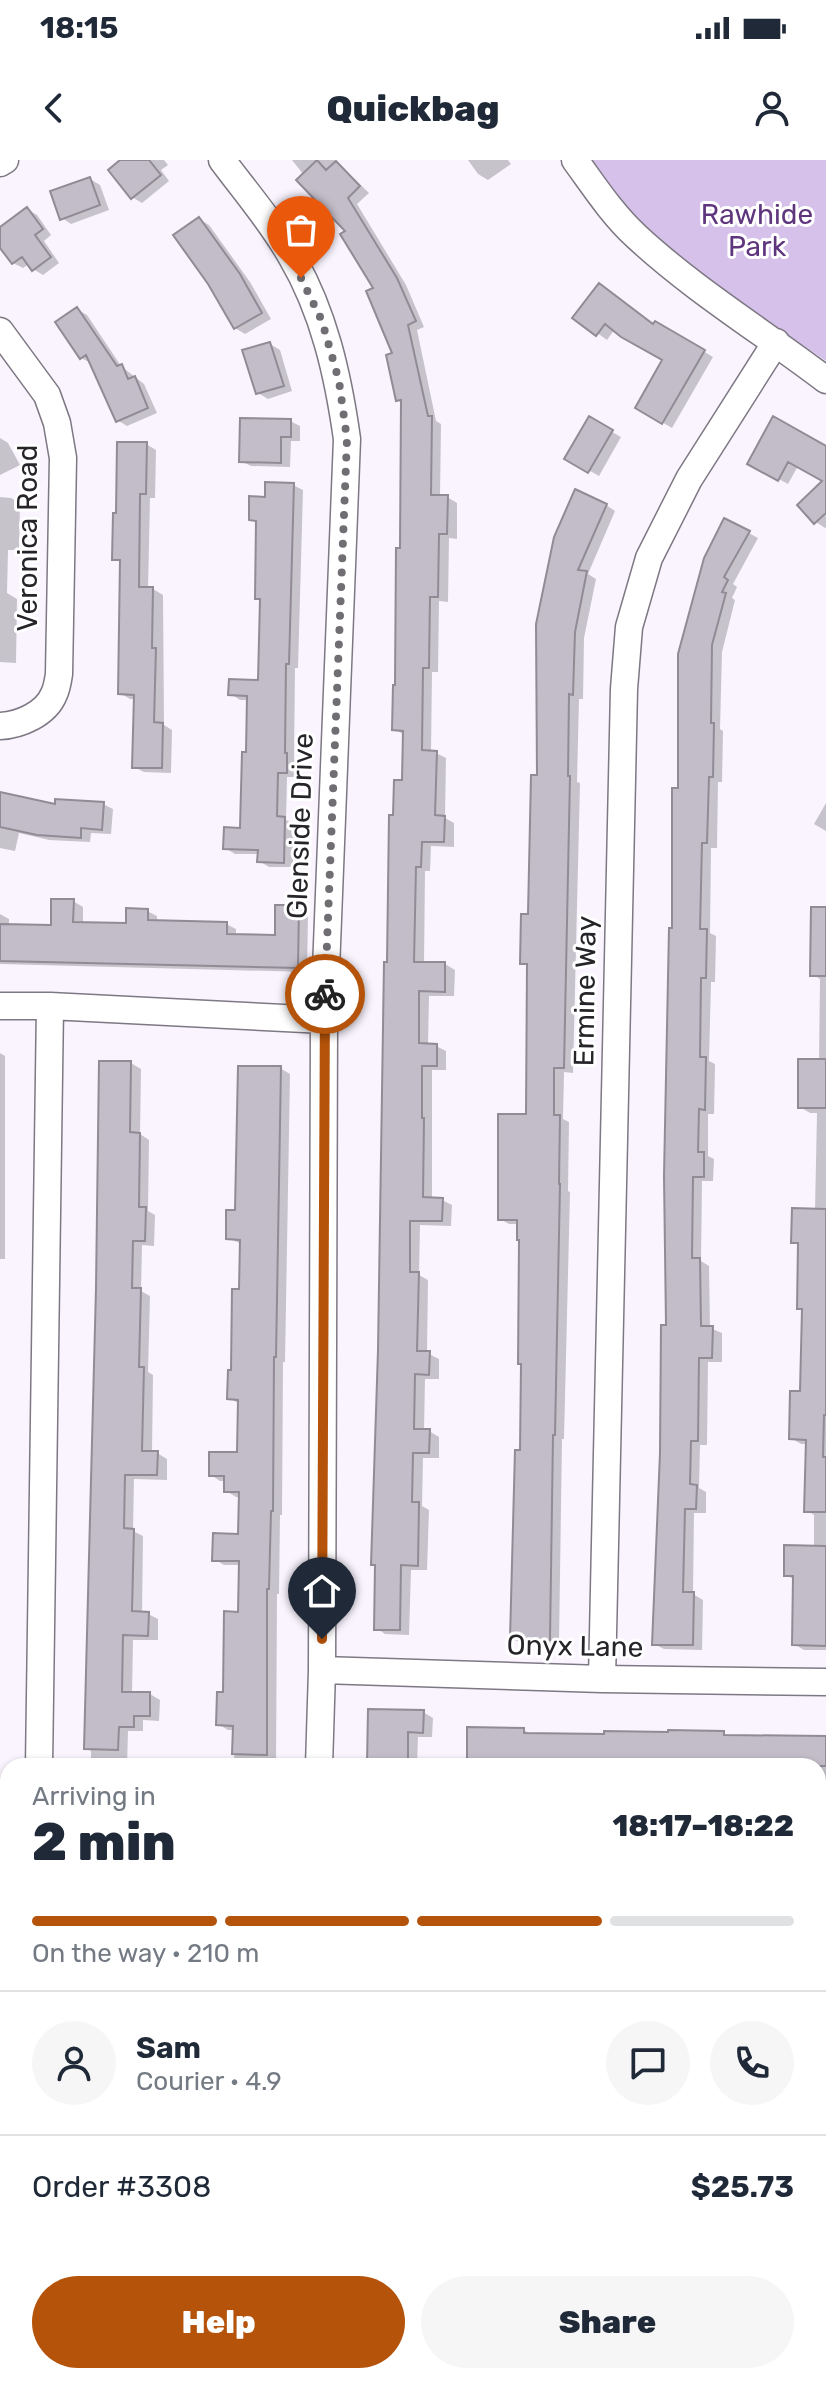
<!DOCTYPE html>
<meta charset="utf-8">
<style>
:root{--surface:#fff;--page:#f6f6f7;--text:#1f2937;--muted:#747a83;--line:#e0e1e3;--accent:#b45309}
body{margin:0;font-family:Rubik,sans-serif;background:var(--page);color:var(--text);height:100vh;display:flex;flex-direction:column;font-size:30px;white-space:nowrap}
*{box-sizing:border-box;margin:0}
p{font-size:26px;color:var(--muted)}
.icon{flex:none;width:44px;height:44px;fill:none;stroke:currentColor;stroke-width:2;stroke-linecap:round;stroke-linejoin:round}
.map{position:relative;flex:1;overflow:hidden}
.sheet{position:absolute;left:0px;top:1598px;width:826px;height:626px;display:flex;flex-direction:column;background:var(--surface);border-radius:24px 24px 0 0;box-shadow:0 2px 6px #0004}
.sheet>*{flex:none}
.pin{position:absolute;display:grid;place-items:center;width:68px;height:68px;color:#fff;margin:-82px -34px;border-radius:50% 50% 50% 0;rotate:-45deg;box-shadow:0 0 8px #0007}
.pin .icon{rotate:45deg}
.courier{position:absolute;display:grid;place-items:center;width:80px;height:80px;margin:-40px;border:6px solid #b45309;border-radius:50%;background:#fff;color:#222;box-shadow:0 2px 10px #0007}
.summary em{font-style:normal;font-weight:800}
.summary div{display:flex;flex-direction:column-reverse}
.summary{display:flex;align-items:center;justify-content:space-between;height:136px;padding:0 32px}
h1{font-size:52px;font-weight:800;line-height:60px}
.bar{display:grid;grid-template-columns:repeat(4,1fr);gap:12px 8px;align-content:center;height:96px;padding:0 32px}
.bar i{height:10px;border-radius:6px;background:var(--line)}
.bar .current{background:var(--accent)}
.bar p{grid-column:span 4}
.line{display:flex;align-items:center;gap:20px;padding:0 32px;border-top:2px solid var(--line)}
.line div{flex:1}
.round{display:grid;place-items:center;flex:none;width:84px;height:84px;border-radius:42px;background:var(--page)}
.button{display:flex;gap:16px;margin-top:auto;padding:16px 32px}
.button a{flex:1;height:92px;border-radius:48px;background:var(--accent);color:#fff;font-size:32px;font-weight:800;line-height:92px;text-align:center}
.button a+a{background:var(--page);color:var(--text)}
.status{display:flex;justify-content:space-between;align-items:center;height:56px;padding:0 40px;background:var(--surface);direction:ltr}
.status svg{height:22px;fill:currentColor}
header{display:flex;justify-content:space-between;align-items:center;height:104px;padding:0 32px;background:var(--surface);font-size:36px;font-weight:800}
.map>svg:first-child{display:block}
</style>
<div class="status"><b>18:15</b><svg viewBox="0 0 49 12"><path d="M0 12V9h3v3zM5 12V6h3v6zM10 12V3h3v9zM15 12V0h3v12zM26 1h20v11H26zM47 4h2v5h-2z"/></svg></div>
<header><svg class="icon" aria-label="back" viewBox="0 0 24 24"><path d="M15 5l-7 7 7 7"/></svg>Quickbag<svg class="icon" aria-label="person" viewBox="0 0 24 24"><circle cx="12" cy="8" r="4"/><path d="M4 21q1-7 8-7t8 7"/></svg></header>
<div class="map">
<svg width="826" height="2223" viewBox="0 0 826 2223">
<rect width="100%" height="100%" fill="#f9f4fe"/>
<!-- built -->
<path fill="#f3eafd" d="M818 1668H826V2102H818Z"/>
<!-- green -->
<path fill="#d5c1e9" d="M591 0H826V201L706 119 624 46Z"/>
<!-- shadow -->
<path fill="#0003" d="M123 0H164L168 5 161 10 169 21 142 43 132 37Z
M292 0H335L369 33 357 44 406 125 424 167 417 170 436 261 441 264 440 337H447L457 343V379L449 378 448 442 439 441 438 512H432L431 592 436 593 446 598 445 658 454 663V687L431 686 430 711H425L424 804H445L455 810 454 836H429L428 886H436L446 891V910H432V1040H442L452 1045 451 1066 420 1065 419 1115 428 1120 427 1193 439 1199V1219H425L424 1271H429L439 1277V1298H423L422 1346 429 1350 427 1410H411L409 1475 385 1474 376 1468 389 804 395 657 404 622 405 575 394 569 402 390 403 242 398 240 395 195 376 129 348 71Z
M468 0H508L511 4 488 20 478 14Z
M90 19 100 25 109 50 71 64 62 58Z
M27 49 37 55 51 75 44 81 59 103 43 115 33 109 29 104 23 108 13 103 0 85V69Z
M199 59 209 65 250 122 271 159 245 174 235 168Z
M77 149 87 155 121 206 144 224 157 253 127 266 117 260 91 203 81 198Z
M575 157 654 166 656 163 713 197 672 268 638 248 665 200 615 169 607 180Z
M270 184 280 190 292 231 268 239 258 233Z
M589 259 621 277 599 316 567 298Z
M290 261 300 266V281H291L290 307 251 306 241 301Z
M0 278 8 283 20 305 0 315Z
M146 284 156 290 155 338H150L148 429H153L163 435 164 565 172 570 171 613 144 612 134 607 136 539H130L120 533 122 403 114 399Z
M826 288V367L825 368 816 362 825 321 798 306 788 324 749 303Z
M293 325 303 330 298 508H295L294 599 296 600V617H287L286 660 294 664 293 707H269L259 701V694H235L225 688 242 670 248 594 249 540H240L231 534 260 522 262 441 257 438 258 364 251 359 267 339Z
M0 337 11 338 20 343 19 390H8L7 433 17 439 16 503 0 502Z
M606 345 615 351 588 414 596 419 584 478 583 539H579L577 622 580 623 573 913 564 912 563 959 569 962 568 1031 570 1032 564 1279H562L559 1484H522L512 1478 522 1292 523 1204 519 1064H509L500 1059 528 956 529 807 522 802 529 757 539 617 538 464Z
M725 360 758 378 733 424 737 427 732 438 735 440 722 492 720 569 723 571 722 622H718L717 688H711L710 773 716 776 715 822H711L709 901 715 904 714 954H708V996L714 999 713 1021H702L701 1101 709 1106 710 1168 722 1173V1202H708L707 1285H700L699 1328 706 1332V1353H694L693 1434 703 1440 702 1490 664 1489 654 1484 668 1167 674 770 680 630Z
M0 634 57 646 103 644 113 649 111 674 91 673 90 682 49 680 19 673 15 691 0 688Z
M826 643V671L814 664Z
M73 741 83 747V764L128 765 147 751 157 756V763L226 764 236 769V776L277 777 298 747 308 753 307 812 0 804V754L9 759V767H53Z
M826 766V1490H804L794 1484 795 1420 786 1415 814 1388V1355L806 1350 808 1284H801L791 1278 802 1233 804 1150 799 1148 800 1086 793 1082 815 1050 817 953H810L800 947 819 901 820 819 812 814Z
M0 893 5 896V1099H0Z
M131 903 141 909 140 974 149 980 148 1051 155 1055 154 1086 142 1085 141 1131 150 1136 148 1212 153 1215 152 1293H157L167 1299V1320L134 1319 133 1371 143 1376 142 1454H148L158 1459V1480H133L132 1534H150L160 1540 159 1561 143 1560V1571H128L127 1606H91V1591L86 1588Z
M280 908 290 914 285 1202H283L282 1355H280L279 1434H277L276 1606H234L235 1570H228L218 1564 240 1454 241 1405H224L214 1399 240 1376 241 1337H236L226 1331V1321H220L211 1315 239 1294 240 1244 229 1238 241 1131 242 1084 228 1078Z
M370 1551 423 1552 433 1558 432 1577H418L417 1606H369Z
M524 1570 532 1575 723 1573 730 1577 826 1578V1623H818V1606H469Z
M0 1709 8 1712V1775H0Z
M818 1756 826 1761V2053H818Z
M0 1832 8 1835V1897L0 1896Z
M0 1997H8V2043L0 2042Z
M72 2216H114V2223H72Z
M212 2216H257L256 2223H212Z
M356 2216H397L398 2223H356Z
M504 2216H533L541 2221V2223H504Z
M633 2216H675L683 2221V2223H633Z"/>
<!-- building -->
<path fill="#c3bdc9" stroke="#918b96" stroke-width="2" d="M120 0H149L161 15 131 39 108 10Z
M317 0 326 10 336 1 360 26 348 38 397 118 416 161 408 165 428 256H432L431 335H448L447 374H439L438 437H430L429 508H423L422 590 437 591 435 655 445 656 444 682H422L421 707H416L414 802H445V832L419 831V883L437 884V906H422V958H424L423 1037 443 1038 442 1061H410V1112H419L417 1191H430L429 1215 415 1214 414 1269H430L429 1293H413L412 1342H419L418 1406 401 1405 400 1470H374L375 1405H371L378 1190 384 802H387L389 655H393L394 620H402L403 571 392 570 393 525H395L396 388H400L401 240 396 241 386 195 392 193 366 131 373 128 340 74 345 71 296 20Z
M90 17 100 45 60 60 50 31Z
M27 47 43 69 35 75 51 97 32 111 22 97 12 104 0 88V67Z
M199 57 240 114 262 153 234 169 208 124 173 75Z
M599 123 653 164 655 161 705 190 662 264 635 248 662 200 621 177 605 164 596 176 572 158Z
M77 147 117 206 122 204 128 219 135 216 148 248 116 262 86 195 80 199 55 162Z
M270 182 284 226 256 234 242 190Z
M589 256 613 270 588 313 564 299Z
M773 256 826 286V353L814 364 797 345 822 321 788 302 778 321 747 304Z
M240 258 291 259V277H281V303L239 302Z
M117 282H147L146 334H140L139 427H153L152 488H156L154 562 163 563 162 608H132L134 535 118 534 120 400H112L113 353H116Z
M265 322 294 323 289 504H286L285 593H287V613H278L277 656 285 657 284 703 257 702 258 690 223 689 224 667 240 668 242 592H246L247 536 228 535 229 519 258 520 260 439H255L256 361 249 360V336L265 337Z
M575 329 607 344 578 410 587 411 575 472 573 535 569 534 568 616H570L564 908H554V955H560L559 1024H560L555 1275H553L550 1480 510 1479 515 1290H520L521 1204H518L519 1080H517V1060H498V954H526L527 804H520L521 754H528L531 615H537L536 464 554 377Z
M724 358 750 371 724 417 728 420 722 432 726 433 712 485 711 563H714L713 617H709L707 683H702L700 769H707L706 818H701L700 897H706L705 950 699 949 698 992H704V1017H693L692 1098H700L701 1166H713L712 1198H699L698 1281H691L690 1324 697 1325 696 1349H685L683 1432H694L693 1485H652L660 1293 661 1165H666L664 1016 669 768H672V628H678V494L704 398Z
M0 632 55 644V639L104 642 102 670 81 668V678L37 675 0 667Z
M51 739H74L73 762 126 763V748L148 749V760L227 762V774L275 775V745H299L298 808 0 801V764L51 765Z
M811 747H826V816H810Z
M798 899H826V948H798Z
M99 901H131L130 972 140 973 139 1047H146L145 1081H133L132 1128H141L139 1207H144L142 1291H158L157 1315H125L124 1368 134 1369 132 1451 149 1452 148 1476 123 1475 122 1532H150V1556H134V1567H119L118 1590 84 1589 96 1128Z
M238 906H281L276 1197H274L273 1351H271L269 1429H267V1595L232 1594 233 1566 216 1565 217 1532H223L224 1451 238 1452 239 1401H212L213 1373 238 1374 239 1332H224V1316H209V1292H237L238 1240 227 1239 228 1210H231L232 1129H239L240 1080 226 1079V1050H235Z
M792 1048 826 1049V1255H824L823 1297H826V1352H804L806 1280 789 1279 790 1231H800L802 1149H797L798 1083H791Z
M784 1385 826 1386V1486L792 1485 793 1416H784Z
M368 1549 424 1550 423 1573 408 1572V1605L367 1604Z
M467 1567 524 1568V1573L604 1574V1571L668 1572V1570L724 1571V1575L826 1576V1606H604V1604L557 1603V1606H467Z"/>
<g fill="none" stroke-linecap="round" stroke-linejoin="round">
<defs>
<path id="minor" d="M222 0C245 31 272 62 291 96 324 152 338 215 347 279L324 860 322 1510 319 1606
M575 0C594 26 612 54 636 76 694 130 763 172 826 220
M0 3 5 0
M0 171 47 235 57 263 63 298 59 514C58 521 57 528 54 534 46 554 20 565 0 566
M0 846H50L324 860
M322 1510 602 1519 826 1522
M602 1519 624 529 629 467 649 398 689 319 776 182
M39 1606 50 846
M0 1652H8
M0 1940H8
M723 2216 724 2223
M163 2223 164 2216
M440 2223V2216"/>
<path id="major" d="M0 2114H8
M818 2130H826
M0 2156 8 2157
M818 2174H826"/>
</defs>
<!-- minor casing -->
<use href="#minor" stroke="#7d7883" stroke-width="29"/>
<!-- major casing -->
<use href="#major" stroke="#8f6faa" stroke-width="35"/>
<!-- minor -->
<use href="#minor" stroke="#fff" stroke-width="26"/>
<!-- major -->
<use href="#major" stroke="#dec1f6" stroke-width="32"/>
</g>
<g fill="none" stroke-linecap="round" stroke-linejoin="round">
<!-- done -->
<path stroke="#706d73" stroke-width="8" stroke-dasharray="0 14.4" d="M301 118 322 161 339 221 347 279 325 834"/>
<!-- route -->
<path stroke="#b45309" stroke-width="10" d="M322 1479 325 834"/>
</g>
<g text-anchor="middle" dominant-baseline="central" stroke-width="6" stroke-linejoin="round" paint-order="stroke">
<!-- park labels -->
<g font-size="28" fill="#5e367d" stroke="#fff">
<text x="757" y="54">Rawhide<tspan x="757" dy="32">Park</tspan></text>
</g>
<!-- street labels -->
<g font-size="28" fill="#262428" stroke="#fff">
<text transform="translate(27 378) rotate(-90)">Veronica Road</text>
<text transform="translate(300 666) rotate(-88)">Glenside Drive</text>
<text transform="translate(585 831) rotate(-89)">Ermine Way</text>
<text transform="translate(575 1486) rotate(1)">Onyx Lane</text>
</g>
</g>
</svg>
<div class="pin" style="left:301px;top:118px;background:#ea580c"><svg class="icon" aria-label="bag" viewBox="0 0 24 24"><path d="M5 8h14l-1 12H6zM9 8a3 3 0 0 1 6 0"/></svg></div>
<div class="pin" style="left:322px;top:1479px;background:#1f2937"><svg class="icon" aria-label="home" viewBox="0 0 24 24"><path d="M3 11l9-7 9 7M6 9v11h12V9"/></svg></div>
<div class="courier" style="left:325px;top:834px"><svg class="icon" aria-label="bike" viewBox="0 0 24 24"><circle cx="6" cy="16" r="4"/><circle cx="18" cy="16" r="4"/><path d="M6 16l4-8h5l3 8M10 8l3 8H6M13 5h3"/></svg></div>
<section class="sheet">
<div class="summary"><div><h1>2 min</h1><p>Arriving in</p></div><em>18:17–18:22</em></div>
<div class="bar"><i class="current"></i><i class="current"></i><i class="current"></i><i></i><p>On the way · 210 m</p></div>
<div class="line" style="height:144px"><a class="round"><svg class="icon" aria-label="person" viewBox="0 0 24 24"><circle cx="12" cy="8" r="4"/><path d="M4 21q1-7 8-7t8 7"/></svg></a><div><b>Sam</b><p>Courier · 4.9</p></div><a class="round"><svg class="icon" aria-label="chat" viewBox="0 0 24 24"><path d="M4 5h16v11H9l-5 4z"/></svg></a><a class="round"><svg class="icon" aria-label="phone" viewBox="0 0 24 24"><path d="M5 4h4l2 5-3 2q2 4 5 5l2-3 5 2v4C11 20 4 13 5 4z"/></svg></a></div>
<div class="line" style="height:104px"><div>Order #3308</div><b>$25.73</b></div>
<div class="button"><a>Help</a><a>Share</a></div>
</section>
</div>
